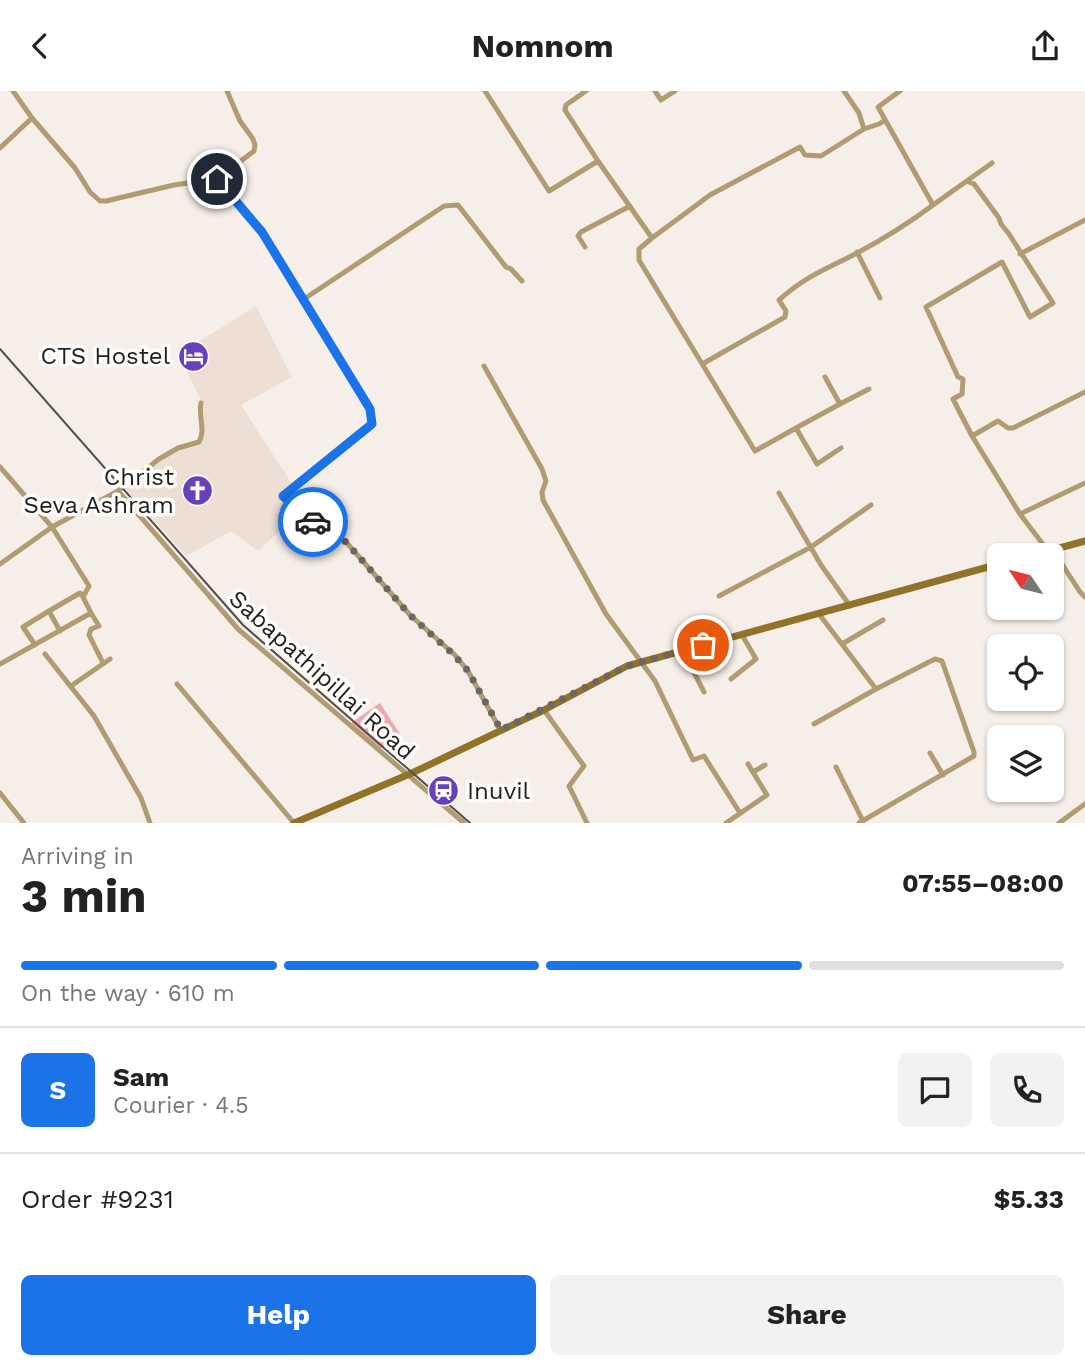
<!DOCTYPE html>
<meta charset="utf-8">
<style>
:root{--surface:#fff;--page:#f2f2f2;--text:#222;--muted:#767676;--line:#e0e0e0;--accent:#1a73e8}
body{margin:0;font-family:"Work Sans",sans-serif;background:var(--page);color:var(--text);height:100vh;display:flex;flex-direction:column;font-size:26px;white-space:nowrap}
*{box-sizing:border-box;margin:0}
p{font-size:23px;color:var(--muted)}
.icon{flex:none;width:38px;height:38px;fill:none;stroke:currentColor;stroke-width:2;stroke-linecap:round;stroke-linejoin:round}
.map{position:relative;height:732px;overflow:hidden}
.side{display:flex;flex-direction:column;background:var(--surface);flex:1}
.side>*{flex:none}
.needle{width:46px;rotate:305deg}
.controls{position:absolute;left:987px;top:452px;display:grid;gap:14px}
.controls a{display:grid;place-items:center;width:77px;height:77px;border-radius:10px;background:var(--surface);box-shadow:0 2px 5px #0004;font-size:35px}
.pin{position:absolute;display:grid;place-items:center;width:60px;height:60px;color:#fff;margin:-30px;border:4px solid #fff;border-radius:50%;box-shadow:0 2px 7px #0007}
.courier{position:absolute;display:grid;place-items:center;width:70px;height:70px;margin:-35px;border:5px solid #1a73e8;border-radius:50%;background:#fff;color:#222;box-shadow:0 2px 9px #0007}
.head em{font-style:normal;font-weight:700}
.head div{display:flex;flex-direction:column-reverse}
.head{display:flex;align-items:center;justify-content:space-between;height:119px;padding:0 21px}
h1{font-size:46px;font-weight:700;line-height:52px}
.bar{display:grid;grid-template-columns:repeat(4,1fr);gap:10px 7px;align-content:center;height:84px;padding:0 21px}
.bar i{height:9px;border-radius:5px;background:var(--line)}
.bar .active{background:var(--accent)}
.bar p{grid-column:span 4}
.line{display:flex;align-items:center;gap:18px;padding:0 21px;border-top:2px solid var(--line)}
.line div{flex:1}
.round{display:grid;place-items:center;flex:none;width:74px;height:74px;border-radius:10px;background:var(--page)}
.button{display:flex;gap:14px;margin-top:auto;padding:14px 21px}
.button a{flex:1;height:80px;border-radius:10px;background:var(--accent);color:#fff;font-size:28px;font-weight:700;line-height:80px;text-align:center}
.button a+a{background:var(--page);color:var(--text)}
header{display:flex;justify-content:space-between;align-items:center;height:91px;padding:0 21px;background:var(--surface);font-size:32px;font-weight:700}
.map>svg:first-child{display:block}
</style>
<header><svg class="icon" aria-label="back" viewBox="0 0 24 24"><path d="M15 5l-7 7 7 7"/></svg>Nomnom<svg class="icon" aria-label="share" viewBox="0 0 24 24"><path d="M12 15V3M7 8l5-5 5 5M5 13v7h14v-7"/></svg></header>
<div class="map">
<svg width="1085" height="732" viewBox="0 0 1085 732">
<rect width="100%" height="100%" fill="#f6eee8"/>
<!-- built -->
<path fill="#eddfd4" d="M256 215 292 286 241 314 292 393 280 404 297 424 258 460 231 440 186 465 124 396 159 369 179 358 200 352 204 343 202 335V312L179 263Z"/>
<!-- forest -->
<path fill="#efa8b2" d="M380 612 400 643 380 658 351 632Z"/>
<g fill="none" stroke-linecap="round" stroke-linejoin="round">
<!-- minor -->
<path stroke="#b09c70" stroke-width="5" d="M485 0 549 100 598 70 652 147 639 158V169L755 360 796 337 817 373 841 357
M586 0 566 14 565 19 598 70
M655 0 661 9 675 0
M32 27 75 77 90 101 100 110H106L174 94 217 88 254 60 255 54 253 48 240 30 227 0
M864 38 879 33 885 29
M0 57 32 27 13 0
M217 88 262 141 370 318 372 333 283 405 300 422 346 451 410 524 455 564 468 580 501 640
M969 91 974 93 999 127 1001 133 1009 143 1053 212 1030 226 1002 171 926 216 958 286 963 288 962 303 953 308 972 345 1020 423
M933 114 992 72
M652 147 710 104 800 56 805 64 821 65 864 38 859 22 844 0
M585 156 578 145 581 141 630 115
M857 161 880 207
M1020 163 1085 129
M304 208 444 115 458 114 506 176 511 178 522 190
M704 272 785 226 786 220 779 209C807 184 827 178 859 161 885 147 909 132 933 114L878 16 900 0
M484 275 542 378 546 390 542 401 543 409 606 523 655 590 693 669 704 665 740 722
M840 313 869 298
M796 337 840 313 825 286
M972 345 998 330 1008 337H1013L1085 301
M0 376 52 436 89 495 83 506 91 522 0 573
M118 400 159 368 178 357 199 351C206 339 198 325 201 312
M779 402 821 474 850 515
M1053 459 1080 501 1085 506
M1048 460 1020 423 1085 392
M0 473 52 436 118 400 238 538 464 732
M719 505 811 456 871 414
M91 522 99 535 91 538 89 544 103 572
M819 523 876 598 935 568 942 570 974 661V665L859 732
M60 540 49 520 80 502 83 506
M742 544 756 568
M842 553 883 529
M35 554 23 536 49 520
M683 560 704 601
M45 563 94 625 141 707 150 732
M731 588 756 568
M177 593 294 732
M71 595 110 568
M544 619 584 675 569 695 587 732
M814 633 876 598
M930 662 943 684
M836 676 863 730
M753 681 765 674
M0 702 24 732
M726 732 767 704 748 673
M1059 732 1085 713"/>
<!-- secondary -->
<path stroke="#907329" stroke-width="7" d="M1034 464 1085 450
M294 732 412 682 544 619 627 575 999 473"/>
<!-- rail -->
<path stroke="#524e4b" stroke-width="2" d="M0 258 243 534 470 732"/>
</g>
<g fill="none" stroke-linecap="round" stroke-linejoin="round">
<!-- done -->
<path stroke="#6c6763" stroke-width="7" stroke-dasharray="0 12.6" d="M313 431 346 451 410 524 454 564 468 580 501 639 627 575 703 554"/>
<!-- route -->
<path stroke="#1a73e8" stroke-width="9" d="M217 88 262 141 370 318 372 333 283 405 313 431"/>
</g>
<!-- icons -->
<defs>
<symbol id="hotel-disc" viewBox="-11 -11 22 22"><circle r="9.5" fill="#6641b9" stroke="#fefdfb"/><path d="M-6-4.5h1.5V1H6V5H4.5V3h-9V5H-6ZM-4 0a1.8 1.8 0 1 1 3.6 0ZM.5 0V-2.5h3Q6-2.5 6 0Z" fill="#fff"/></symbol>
<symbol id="church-disc" viewBox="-11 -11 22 22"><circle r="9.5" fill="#6641b9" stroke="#fefdfb"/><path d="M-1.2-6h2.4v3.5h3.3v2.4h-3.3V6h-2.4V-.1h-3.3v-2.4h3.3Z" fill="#fff"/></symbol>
<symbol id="station-disc" viewBox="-11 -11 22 22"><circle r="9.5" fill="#6641b9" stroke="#fefdfb"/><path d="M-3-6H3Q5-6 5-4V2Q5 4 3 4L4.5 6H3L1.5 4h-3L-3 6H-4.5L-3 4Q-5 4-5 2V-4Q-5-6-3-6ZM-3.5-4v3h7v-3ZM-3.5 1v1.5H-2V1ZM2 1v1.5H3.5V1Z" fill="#fff"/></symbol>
</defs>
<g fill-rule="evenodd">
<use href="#hotel-disc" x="176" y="248" width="35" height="35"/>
<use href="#church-disc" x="180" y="382" width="35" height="35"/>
<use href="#station-disc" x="426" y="682" width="35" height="35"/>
</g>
<g text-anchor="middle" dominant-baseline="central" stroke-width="7" stroke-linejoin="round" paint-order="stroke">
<!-- poi labels -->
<g font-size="24" fill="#211e1c" stroke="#fefdfb" text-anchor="end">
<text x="170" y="265">CTS Hostel</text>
<text x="174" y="386">Christ<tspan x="174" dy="28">Seva Ashram</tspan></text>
<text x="467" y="700" text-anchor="start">Inuvil</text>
</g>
<!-- street labels -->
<g font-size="24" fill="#211e1c" stroke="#fefdfb">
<text transform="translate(322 584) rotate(42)">Sabapathipillai Road</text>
</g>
</g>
</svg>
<div class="controls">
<a><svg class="needle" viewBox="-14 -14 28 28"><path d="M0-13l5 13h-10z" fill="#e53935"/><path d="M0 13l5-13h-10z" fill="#767676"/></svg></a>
<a><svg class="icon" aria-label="locate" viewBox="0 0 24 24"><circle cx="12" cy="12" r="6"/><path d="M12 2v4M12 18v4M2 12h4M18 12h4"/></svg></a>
<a><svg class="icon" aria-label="layers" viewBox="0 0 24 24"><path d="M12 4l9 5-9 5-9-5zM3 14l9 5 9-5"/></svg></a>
</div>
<div class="pin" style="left:703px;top:554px;background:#ea580c"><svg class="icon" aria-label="bag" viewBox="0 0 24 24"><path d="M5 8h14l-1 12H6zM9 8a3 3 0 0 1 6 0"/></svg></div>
<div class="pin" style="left:217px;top:88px;background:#1f2937"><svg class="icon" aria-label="home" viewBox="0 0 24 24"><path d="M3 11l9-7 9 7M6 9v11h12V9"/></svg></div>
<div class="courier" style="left:313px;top:431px"><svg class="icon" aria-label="car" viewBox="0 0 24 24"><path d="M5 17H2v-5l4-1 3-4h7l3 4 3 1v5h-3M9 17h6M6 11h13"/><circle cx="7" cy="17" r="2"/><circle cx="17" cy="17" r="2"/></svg></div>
</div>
<section class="side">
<div class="head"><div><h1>3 min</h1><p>Arriving in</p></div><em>07:55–08:00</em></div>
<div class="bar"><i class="active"></i><i class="active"></i><i class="active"></i><i></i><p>On the way · 610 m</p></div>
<div class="line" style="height:126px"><b class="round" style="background:var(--accent);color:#fff">S</b><div><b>Sam</b><p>Courier · 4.5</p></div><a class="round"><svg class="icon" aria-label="chat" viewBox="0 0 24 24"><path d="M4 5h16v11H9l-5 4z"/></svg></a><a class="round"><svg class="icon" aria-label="phone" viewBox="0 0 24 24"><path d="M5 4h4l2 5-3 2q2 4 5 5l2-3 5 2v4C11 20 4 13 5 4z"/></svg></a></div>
<div class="line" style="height:91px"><div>Order #9231</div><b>$5.33</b></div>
<div class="button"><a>Help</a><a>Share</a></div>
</section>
